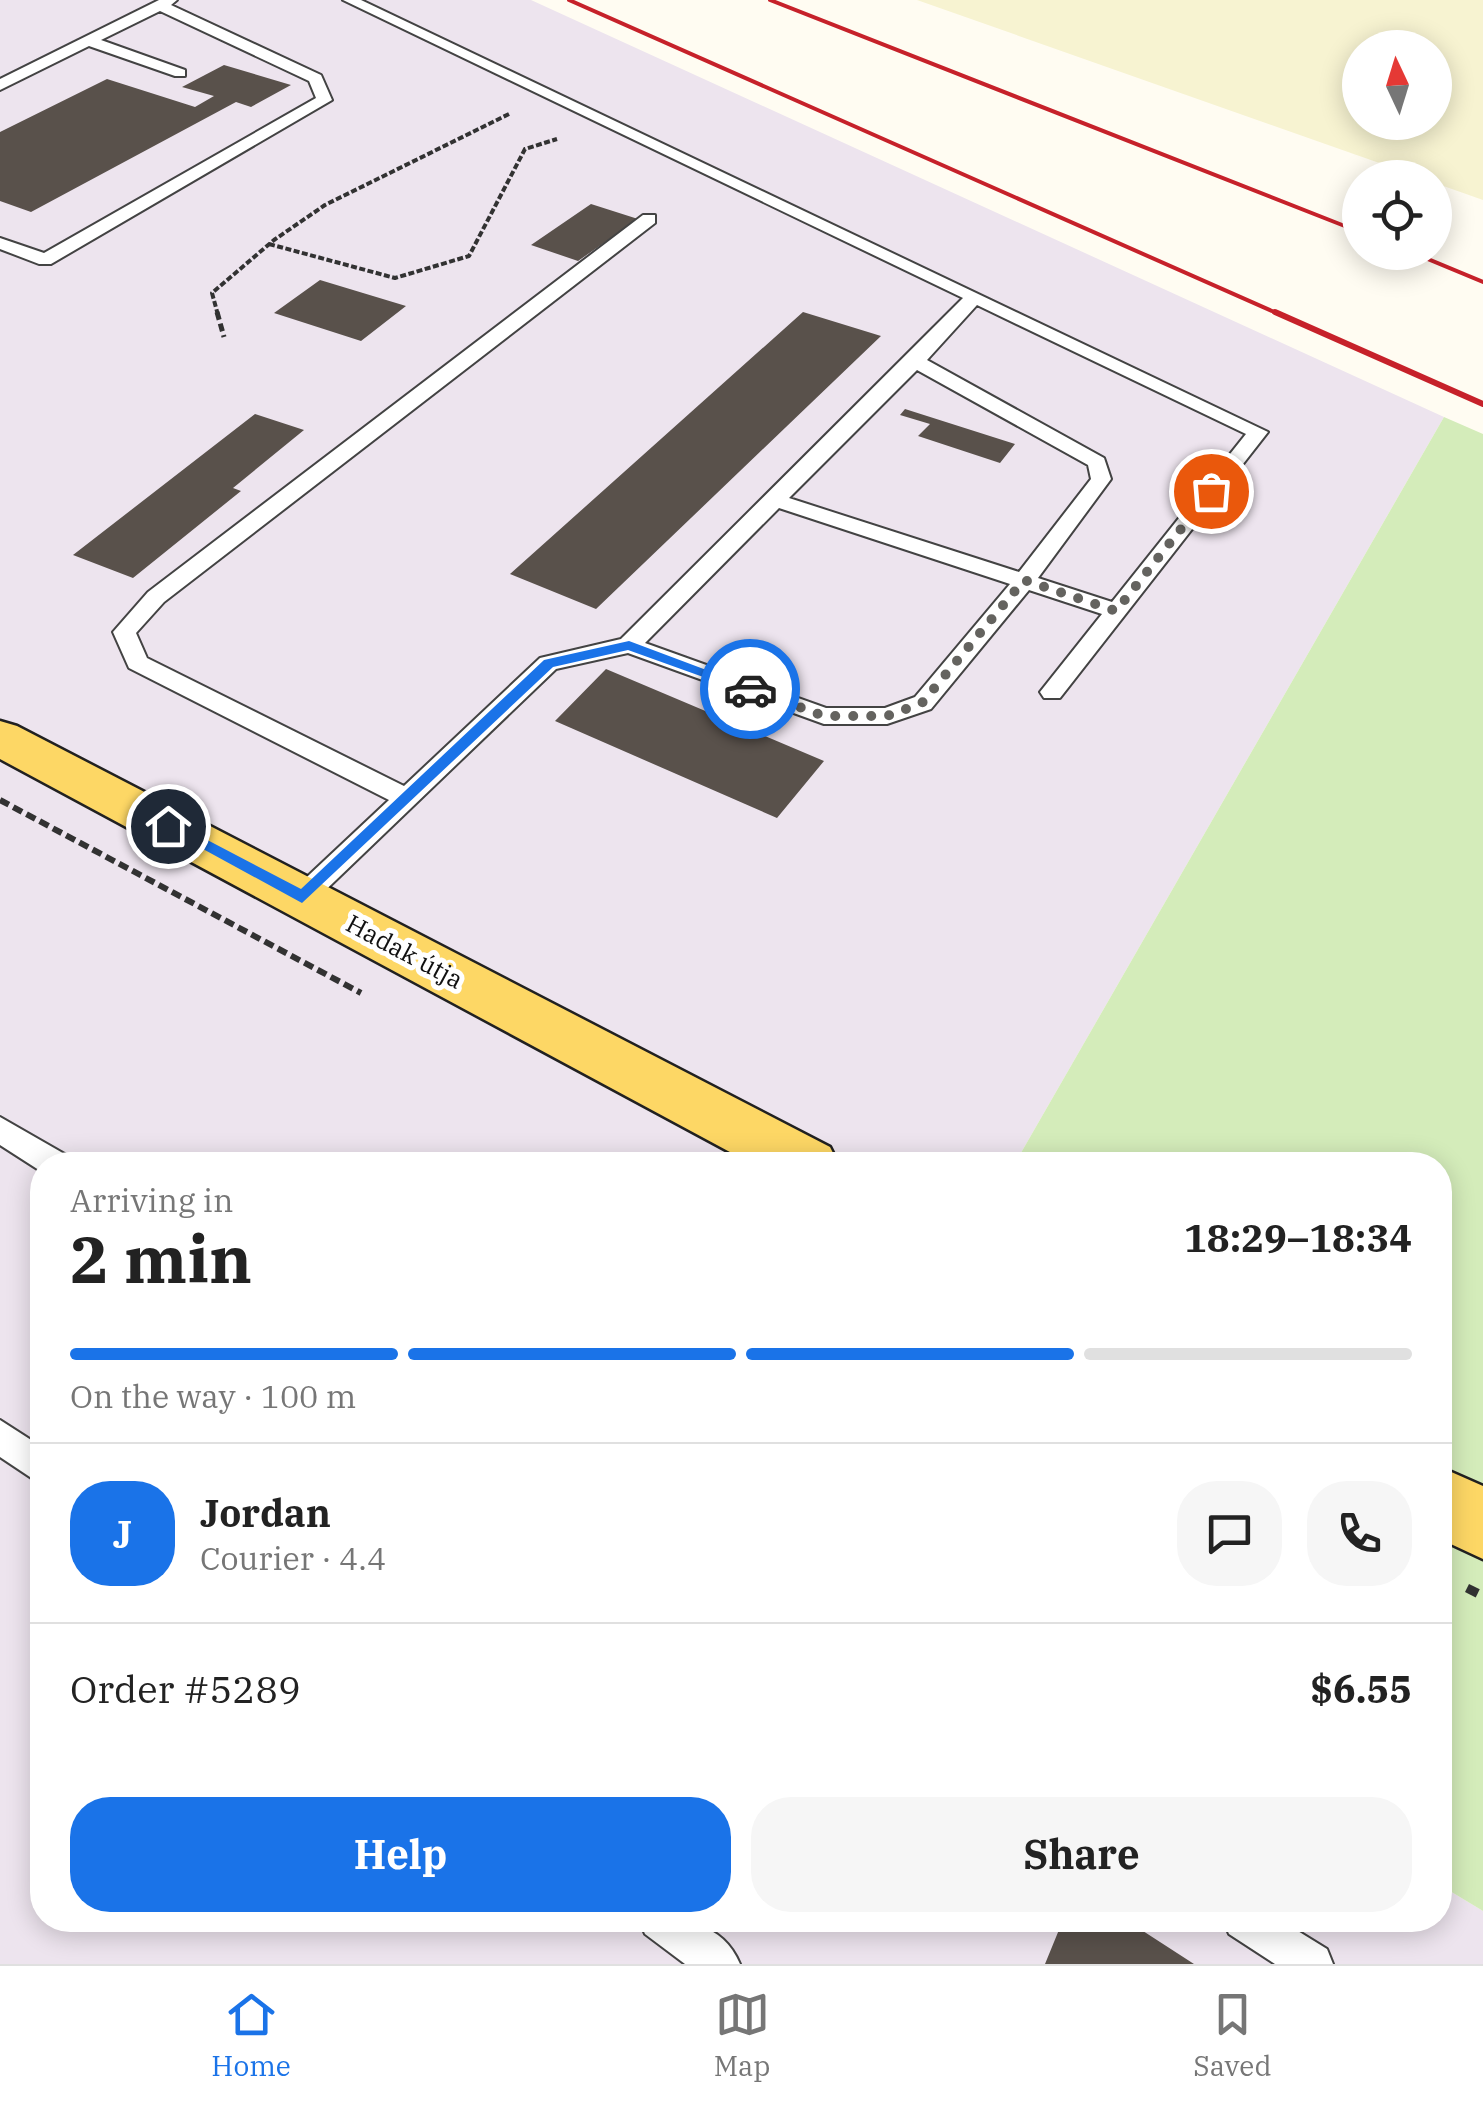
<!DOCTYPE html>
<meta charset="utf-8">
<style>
:root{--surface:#fff;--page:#f6f6f6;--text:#222;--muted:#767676;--line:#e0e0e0;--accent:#1a73e8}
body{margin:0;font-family:"IBM Plex Serif",serif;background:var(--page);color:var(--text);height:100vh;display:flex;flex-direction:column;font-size:38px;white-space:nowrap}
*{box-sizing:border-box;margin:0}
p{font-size:32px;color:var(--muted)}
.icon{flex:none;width:55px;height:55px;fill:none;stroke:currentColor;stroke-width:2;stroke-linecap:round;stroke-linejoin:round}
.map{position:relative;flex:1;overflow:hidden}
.side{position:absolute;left:30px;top:1152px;width:1422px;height:780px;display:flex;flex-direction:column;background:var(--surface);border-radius:40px;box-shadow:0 5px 25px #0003}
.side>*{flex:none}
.needle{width:65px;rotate:356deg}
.buttons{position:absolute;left:1342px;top:30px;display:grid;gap:20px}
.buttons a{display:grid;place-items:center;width:110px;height:110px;border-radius:50%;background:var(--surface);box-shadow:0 5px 25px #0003;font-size:50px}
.pin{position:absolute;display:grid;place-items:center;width:85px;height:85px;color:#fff;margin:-42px;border:5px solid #fff;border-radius:50%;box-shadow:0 2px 10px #0007}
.courier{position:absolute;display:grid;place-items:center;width:100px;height:100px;margin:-50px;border:8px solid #1a73e8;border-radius:50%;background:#fff;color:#222;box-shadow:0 2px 12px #0007}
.headline em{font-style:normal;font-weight:700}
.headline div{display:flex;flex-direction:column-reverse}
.headline{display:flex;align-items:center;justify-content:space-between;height:170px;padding:0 40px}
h1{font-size:65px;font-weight:700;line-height:75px}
.bar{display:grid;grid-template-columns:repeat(4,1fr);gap:15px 10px;align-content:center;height:120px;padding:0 40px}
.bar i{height:12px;border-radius:8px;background:var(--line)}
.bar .active{background:var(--accent)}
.bar p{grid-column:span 4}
.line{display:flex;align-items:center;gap:25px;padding:0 40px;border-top:2px solid var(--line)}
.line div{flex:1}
.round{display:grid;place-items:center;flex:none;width:105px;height:105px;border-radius:40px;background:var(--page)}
.primary-button{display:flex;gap:20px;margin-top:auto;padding:20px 40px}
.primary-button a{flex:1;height:115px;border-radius:40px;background:var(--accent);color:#fff;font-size:40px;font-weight:700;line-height:115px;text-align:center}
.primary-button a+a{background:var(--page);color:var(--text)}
.dock{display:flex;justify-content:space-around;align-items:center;height:140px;border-top:2px solid var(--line);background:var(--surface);font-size:28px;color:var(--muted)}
.dock a{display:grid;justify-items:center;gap:5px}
.dock .active{color:var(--accent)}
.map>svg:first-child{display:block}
</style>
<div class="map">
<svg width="1483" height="1964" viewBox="0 0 1483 1964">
<rect width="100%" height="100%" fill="#fffcf2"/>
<!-- industrial -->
<path fill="#ede4ee" d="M0 0H531L1444 417 1014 1165H42V1920H1440V1885L1483 1911V1964H0Z"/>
<!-- farmland -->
<path fill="#f7f3d1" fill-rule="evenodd" d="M917 0H1483V200L1435 183V178L1419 177ZM1360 48H1435V122H1360Z"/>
<!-- green -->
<path fill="#d4ecba" d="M1444 417 1483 434V1911L1440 1885V1165H1014Z"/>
<!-- building -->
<path fill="#59514b" d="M224 65 291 85 251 107 236 102 31 212 0 201V132L107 79 195 107 214 96 182 87Z
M591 204 638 219 578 261 531 245Z
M320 280 406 306 361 341 274 313Z
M803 312 881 336 596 609 510 574Z
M905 409 1015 444 1000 463 918 436 930 424 900 415Z
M255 414 304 430 233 488 241 491 133 578 73 555Z
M606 669 824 761 777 818 555 721Z
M1063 1920H1126L1194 1964H1045Z"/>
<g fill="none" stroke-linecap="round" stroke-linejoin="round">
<defs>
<path id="service" d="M159 0H177L171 5 321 75 332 100 51 264H39L0 249V238L44 253 316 98 309 81 160 11 101 40 185 70V76H175L89 46 0 90V79Z
M343 0H361L1268 432 1060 698H1044L1040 692 1102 614 1029 590 931 709 887 724H824L628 653 556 669 311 904H293L289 897 293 890 389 800 129 668 113 632 148 592 643 215H655V223L164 602 136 633 147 658 404 786 540 658 621 639 963 298ZM977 305 1246 434 1112 602 1038 578 1111 479 1104 458 927 360ZM917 370 1088 465 1091 479 1019 572 789 498ZM779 508 1010 584 915 697 885 708H826L645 643Z
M0 1117 68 1156 72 1165H42V1172L0 1145Z
M0 1420 42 1447V1485L0 1457Z
M639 1920C680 1920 721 1919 740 1964H685L645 1934Z
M1223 1920H1280L1327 1949 1333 1964H1275L1229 1934Z"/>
<path id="primary" d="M0 721 17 726 830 1147 839 1165H754L0 759Z
M1440 1467 1483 1486V1559L1440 1539Z"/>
</defs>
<!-- service casing -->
<use href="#service" stroke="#434343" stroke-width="4"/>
<!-- primary casing -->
<use href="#primary" stroke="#212121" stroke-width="5"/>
<!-- path-far3 -->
<path stroke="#323232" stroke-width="4" stroke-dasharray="6 2.5" stroke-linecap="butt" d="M269 244 395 278 469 256 525 149 557 139
M218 315 212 293 274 240 325 205 511 113"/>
<!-- path-far2 -->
<path stroke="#323232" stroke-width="5" stroke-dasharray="8 4" stroke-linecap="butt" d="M217 312 224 337"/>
<!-- path-far1 -->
<path stroke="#323232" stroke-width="6" stroke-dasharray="10 5" stroke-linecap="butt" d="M0 800 361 993"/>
<!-- path -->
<path stroke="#323232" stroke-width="9" stroke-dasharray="12 6" stroke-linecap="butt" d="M1467 1588 1483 1596"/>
<!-- service -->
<use href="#service" fill="#fff" fill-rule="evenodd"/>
<!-- primary -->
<use href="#primary" fill="#fdd765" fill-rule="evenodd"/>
<!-- rail-far1 -->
<path stroke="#c6212a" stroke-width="4" d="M569 0 1281 315
M770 0 1360 232
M1411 252 1483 282"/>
<!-- rail -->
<path stroke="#c6212a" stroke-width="6" d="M1275 312 1483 404"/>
</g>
<!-- route -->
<path fill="#1a73e8" d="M629 641 757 689 745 692 628 650 553 667 302 903 161 826 163 822H173L301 889 544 660Z"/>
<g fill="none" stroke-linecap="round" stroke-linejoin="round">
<!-- done -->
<path stroke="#64635f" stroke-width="10" stroke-dasharray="0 18" d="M750 689 824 716H887L922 703 1024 580 1116 611 1211 491"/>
</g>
<g text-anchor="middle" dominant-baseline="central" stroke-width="10" stroke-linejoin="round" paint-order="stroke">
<!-- street labels -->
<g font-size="25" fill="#101010" stroke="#fff">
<text transform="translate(405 951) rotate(28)">Hadak útja</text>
</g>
</g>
</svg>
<div class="buttons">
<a><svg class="needle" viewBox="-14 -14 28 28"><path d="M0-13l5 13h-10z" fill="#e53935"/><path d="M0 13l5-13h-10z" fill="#767676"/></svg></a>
<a><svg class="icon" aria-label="locate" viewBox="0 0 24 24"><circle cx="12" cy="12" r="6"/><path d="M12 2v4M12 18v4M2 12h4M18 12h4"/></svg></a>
</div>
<div class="pin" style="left:1211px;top:491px;background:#ea580c"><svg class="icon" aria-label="bag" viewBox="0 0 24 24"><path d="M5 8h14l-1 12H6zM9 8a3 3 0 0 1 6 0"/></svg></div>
<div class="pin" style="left:168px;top:826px;background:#1f2937"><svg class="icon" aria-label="home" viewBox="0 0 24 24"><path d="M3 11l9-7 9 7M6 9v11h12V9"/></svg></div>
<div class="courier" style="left:750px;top:689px"><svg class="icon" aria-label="car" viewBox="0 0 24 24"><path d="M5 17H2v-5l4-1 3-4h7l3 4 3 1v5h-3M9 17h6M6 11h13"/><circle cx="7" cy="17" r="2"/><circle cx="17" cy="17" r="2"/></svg></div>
<section class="side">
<div class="headline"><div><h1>2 min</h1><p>Arriving in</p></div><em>18:29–18:34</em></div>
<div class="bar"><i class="active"></i><i class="active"></i><i class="active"></i><i></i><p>On the way · 100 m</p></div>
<div class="line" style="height:180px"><b class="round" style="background:var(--accent);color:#fff">J</b><div><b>Jordan</b><p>Courier · 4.4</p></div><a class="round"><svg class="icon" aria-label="chat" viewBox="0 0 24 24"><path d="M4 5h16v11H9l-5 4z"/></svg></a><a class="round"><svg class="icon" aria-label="phone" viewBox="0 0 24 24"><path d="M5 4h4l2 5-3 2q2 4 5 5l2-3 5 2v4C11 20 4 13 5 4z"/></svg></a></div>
<div class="line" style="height:130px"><div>Order #5289</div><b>$6.55</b></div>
<div class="primary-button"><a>Help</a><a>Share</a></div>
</section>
</div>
<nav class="dock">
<a class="active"><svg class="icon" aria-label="home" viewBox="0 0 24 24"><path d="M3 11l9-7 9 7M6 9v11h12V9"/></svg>Home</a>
<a><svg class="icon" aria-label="map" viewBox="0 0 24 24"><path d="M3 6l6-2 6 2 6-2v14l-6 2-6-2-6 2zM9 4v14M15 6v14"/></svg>Map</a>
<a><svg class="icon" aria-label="saved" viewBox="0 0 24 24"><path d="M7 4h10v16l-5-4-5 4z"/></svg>Saved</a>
</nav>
